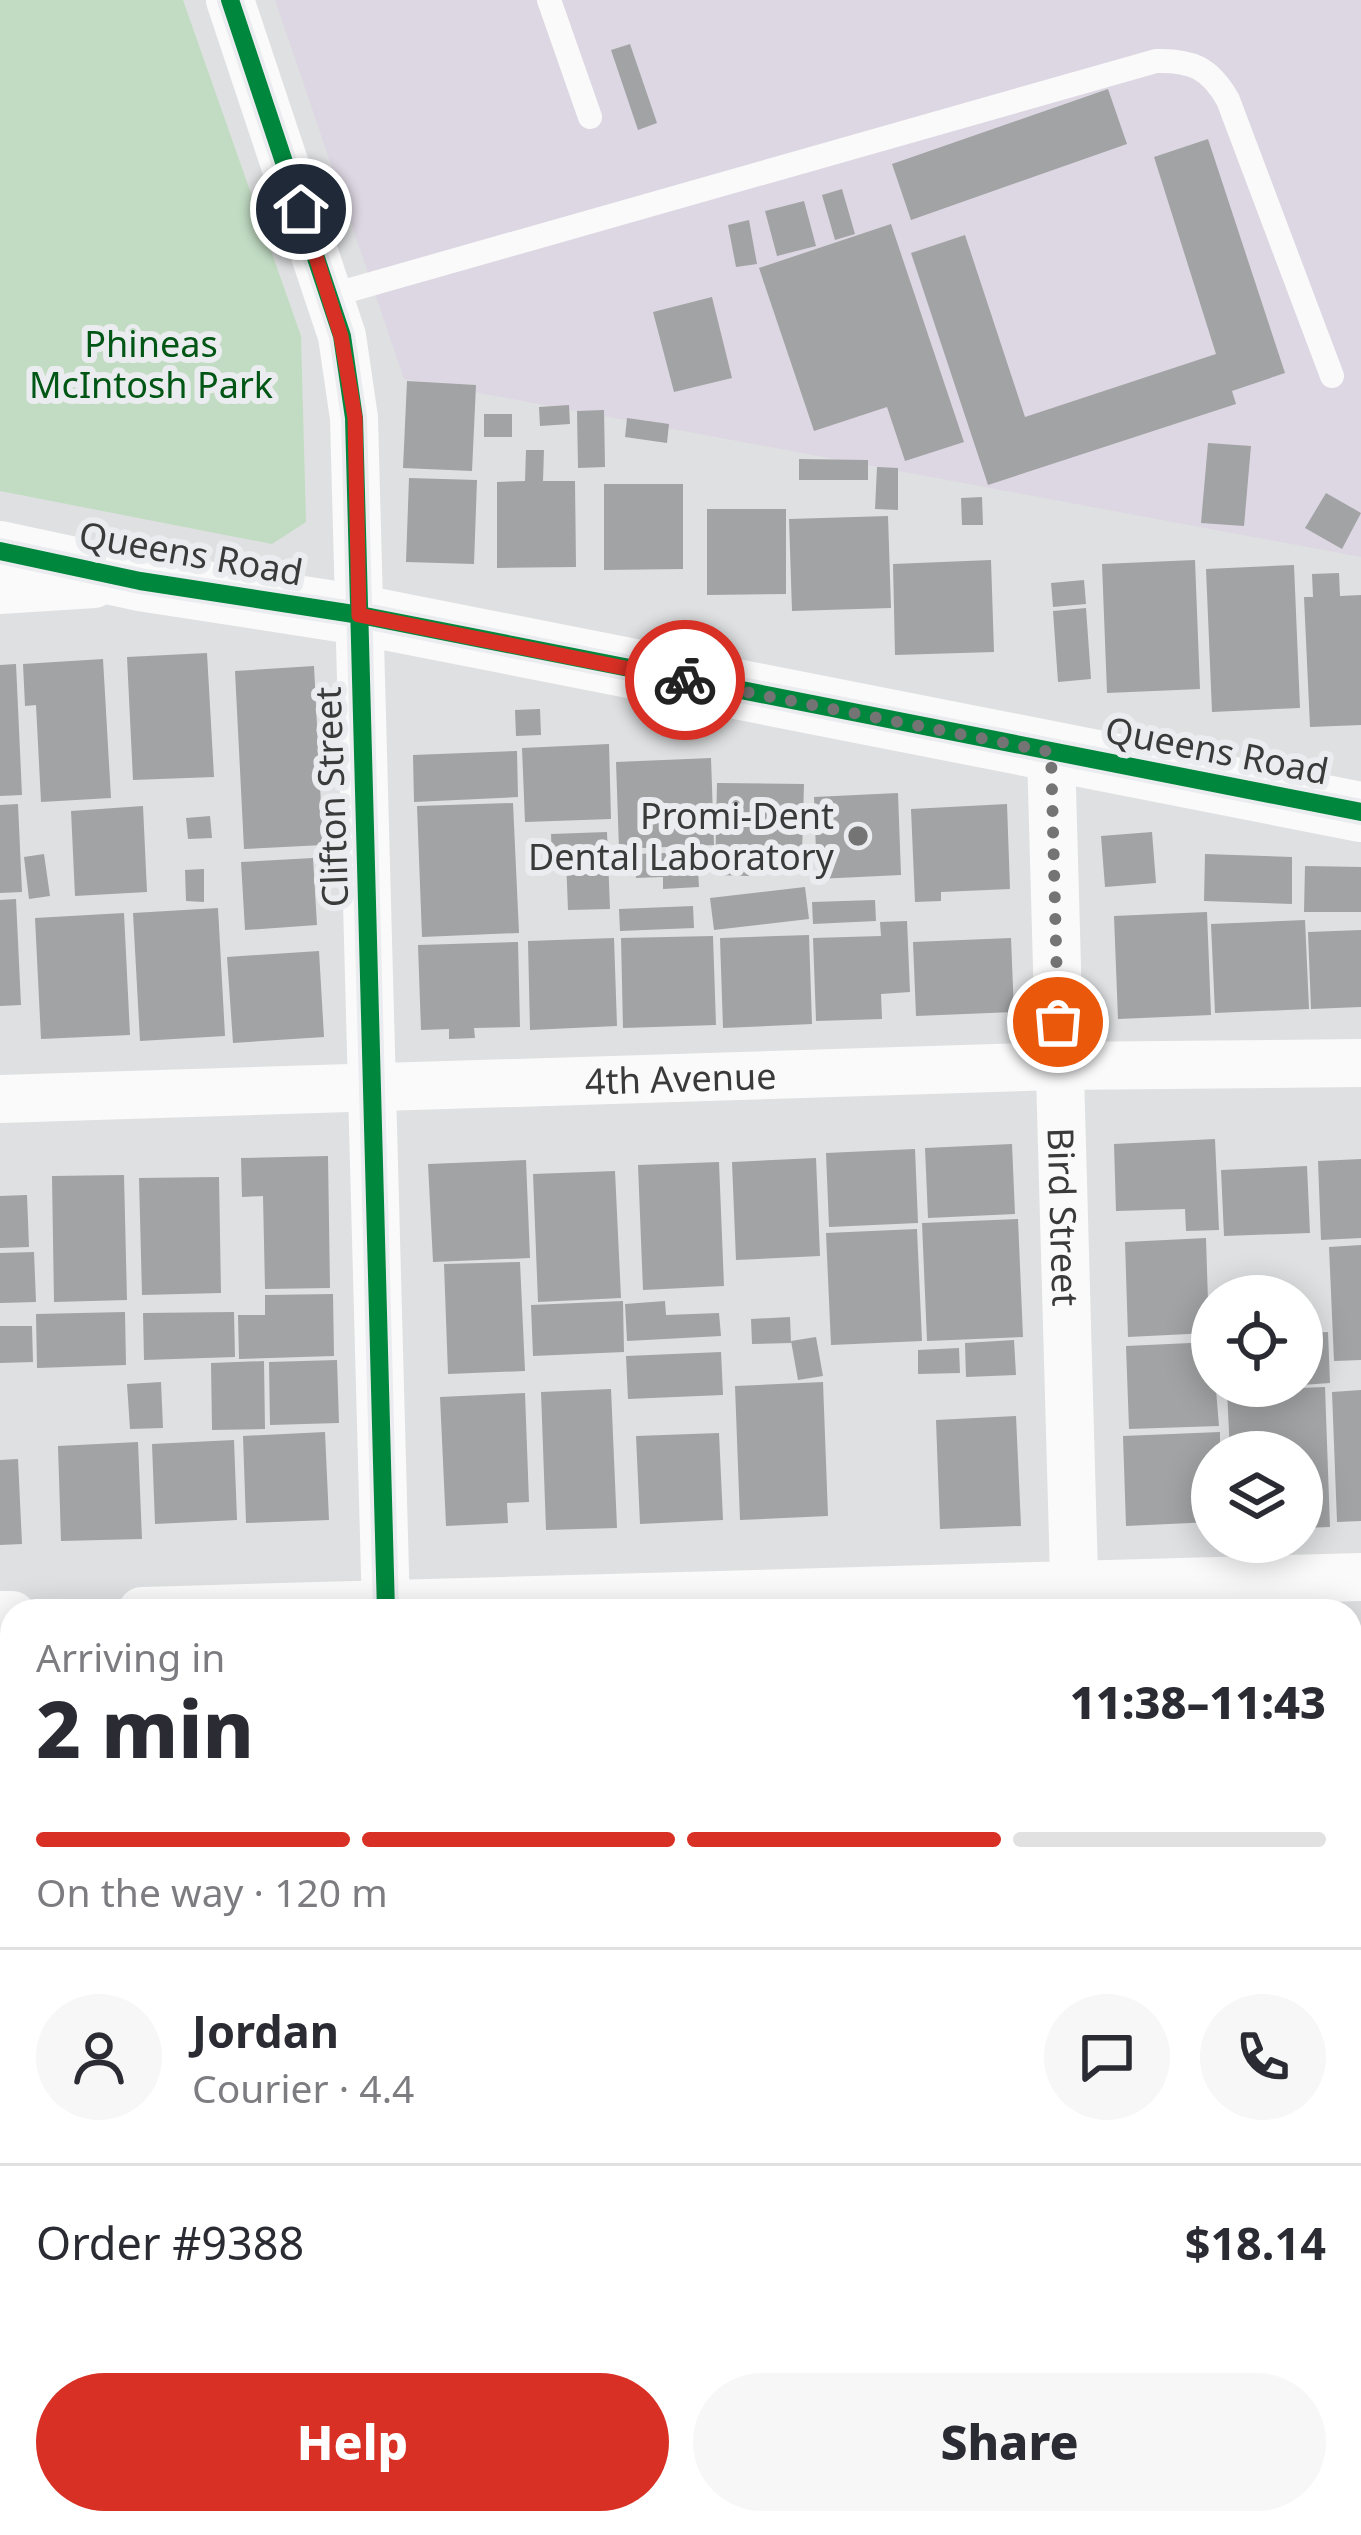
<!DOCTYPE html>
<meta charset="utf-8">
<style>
:root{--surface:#fff;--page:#f7f7f7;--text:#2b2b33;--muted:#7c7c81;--line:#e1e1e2;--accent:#d93025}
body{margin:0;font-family:"Noto Sans",sans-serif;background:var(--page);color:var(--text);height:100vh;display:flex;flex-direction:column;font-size:45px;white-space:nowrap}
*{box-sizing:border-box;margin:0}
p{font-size:39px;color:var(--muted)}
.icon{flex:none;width:66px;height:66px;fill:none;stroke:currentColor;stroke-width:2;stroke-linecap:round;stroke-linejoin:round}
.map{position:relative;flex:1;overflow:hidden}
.details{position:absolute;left:0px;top:1599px;width:1362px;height:936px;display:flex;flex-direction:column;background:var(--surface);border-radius:36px 36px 0 0;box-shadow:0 6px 30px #0003}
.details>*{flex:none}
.controls{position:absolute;left:1191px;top:1275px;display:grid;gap:24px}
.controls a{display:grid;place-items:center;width:132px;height:132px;border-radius:50%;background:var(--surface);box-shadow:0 6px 30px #0003;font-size:60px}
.pin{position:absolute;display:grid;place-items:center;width:102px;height:102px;color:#fff;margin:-51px;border:6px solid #fff;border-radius:50%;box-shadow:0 3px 12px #0007}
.courier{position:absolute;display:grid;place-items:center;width:120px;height:120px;margin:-60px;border:9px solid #d93025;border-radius:50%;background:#fff;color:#222;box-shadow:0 3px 15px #0007}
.overview em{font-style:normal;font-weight:800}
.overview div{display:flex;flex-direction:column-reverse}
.overview{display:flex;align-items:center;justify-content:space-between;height:204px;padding:0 36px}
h1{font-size:78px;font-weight:800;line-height:90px}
.bar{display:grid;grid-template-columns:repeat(4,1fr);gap:18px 12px;align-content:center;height:144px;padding:0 36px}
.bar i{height:15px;border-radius:9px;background:var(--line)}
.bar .on{background:var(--accent)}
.bar p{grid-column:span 4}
.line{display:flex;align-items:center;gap:30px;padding:0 36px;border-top:3px solid var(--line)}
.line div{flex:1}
.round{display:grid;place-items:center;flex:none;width:126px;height:126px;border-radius:63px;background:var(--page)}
.cta{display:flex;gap:24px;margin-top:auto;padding:24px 36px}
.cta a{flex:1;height:138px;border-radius:72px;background:var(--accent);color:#fff;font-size:48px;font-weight:800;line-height:138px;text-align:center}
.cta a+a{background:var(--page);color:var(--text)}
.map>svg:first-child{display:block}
</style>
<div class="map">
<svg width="1361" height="2535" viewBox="0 0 1361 2535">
<rect width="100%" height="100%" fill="#dfe0e1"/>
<!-- industrial -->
<path fill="#ddd7e3" d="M275 0H1361V557L404 379Z"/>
<!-- green -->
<path fill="#c2dcc3" d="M0 0H183L301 336 306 522 272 544 0 491Z"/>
<!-- building -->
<path fill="#a2a3a4" d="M630 44 657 123 638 130 611 50Z
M1108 89 1127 144 911 220 892 164Z
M1208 139 1285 373 1232 391 1236 404 988 485 911 253 965 235 1025 417 1216 354 1154 157Z
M842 189 855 234 835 240 822 195Z
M804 201 816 246 777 256 765 211Z
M749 220 757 264 736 267 728 225Z
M891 224 964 442 905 461 887 407 814 431 759 268Z
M712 297 732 378 674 392 653 312Z
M407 381 476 385 472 471 403 468Z
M569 405 570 424 540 426 539 407Z
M604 410 605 467 578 468 577 411Z
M484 414H512V437H484Z
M627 418 669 424 667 443 625 437Z
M1208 443 1251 446 1244 526 1201 523Z
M526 450H544L543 481H575L576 567 497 568V482L525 481Z
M799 459 868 460V480H799Z
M877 467 898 468V510L875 509Z
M409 478 477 480 474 564 406 562Z
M604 484H683V569L604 570Z
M1326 493 1361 513 1342 549 1305 528Z
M982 497 983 525H962L961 498Z
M707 509H786V594L707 595Z
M888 516 891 608 792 611 789 519Z
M991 560 994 652 895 655 893 564Z
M1195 560 1200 689 1107 693 1102 564Z
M1294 565 1300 708 1212 712 1206 569Z
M1339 573 1340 596 1361 595V725L1310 727 1304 597H1313L1312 574Z
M1084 580 1086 604 1053 607 1051 583Z
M1086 608 1091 679 1058 682 1053 611Z
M207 653 214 777 133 780 127 657Z
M103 659 111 798 41 802 36 705 25 706 23 664Z
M16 664 22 795 0 796V665Z
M314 666 323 845 244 849 235 671Z
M540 709 541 735 516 736 515 710Z
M609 744 611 819 525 822 522 748Z
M517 751 518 797 414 802 413 755Z
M711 758 714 845 619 849 616 762Z
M717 783 804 784 802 853 750 852 749 876 715 875Z
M898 793 901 875 817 879 814 797Z
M513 803 519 933 422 937 417 806Z
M18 804 22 892 0 893V805Z
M1007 804 1010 889 941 892V901L915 902 911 809Z
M143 806 147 892 75 896 71 811Z
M210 816 212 838 188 839 186 818Z
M607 832 610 909 568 910 566 859 552 860 551 834Z
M1152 832 1156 883 1105 887 1101 836Z
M697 852 699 887 663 889V877L636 878 635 854Z
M44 854 50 896 29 899 24 857Z
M1205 854 1292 857V904L1204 901Z
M313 858 317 925 245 930 241 862Z
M1305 866 1361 867V912H1304Z
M204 869V902L186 901 185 870Z
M805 887 809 919 714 930 710 898Z
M16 899 21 1005 0 1006V900Z
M875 900 876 921 813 924 812 902Z
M693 906 694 928 620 931 619 909Z
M218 908 225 1036 140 1041 133 913Z
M1207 912 1211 1015 1118 1019 1114 916Z
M124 913 130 1035 41 1039 35 918Z
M1305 920 1309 1009 1215 1013 1211 924Z
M907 921 910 992 881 994 882 1019 816 1021 813 938 881 936 880 922Z
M1361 930V1007L1311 1009 1308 932Z
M809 935 812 1024 723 1028 720 938Z
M713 936 716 1025 623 1028 621 938Z
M614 938 617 1026 530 1030 528 941Z
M1011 938 1014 1012 916 1016 913 942Z
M518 942 520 1027 474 1028 475 1038 449 1039V1029L421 1030 418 945Z
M319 951 324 1037 233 1043 227 957Z
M1215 1139 1219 1230 1186 1231 1185 1209 1116 1211 1114 1144Z
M1012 1144 1015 1214 928 1218 925 1148Z
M915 1149 918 1223 829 1227 826 1153Z
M328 1156 330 1288 265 1289 263 1196 242 1197 241 1158Z
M816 1158 820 1256 736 1260 732 1162Z
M1361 1159V1238L1321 1240 1318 1161Z
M526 1160 530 1258 433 1262 428 1164Z
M719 1162 724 1286 643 1290 638 1165Z
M1307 1166 1310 1233 1224 1236 1221 1170Z
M615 1171 621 1298 538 1302 533 1174Z
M124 1175 127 1300 54 1302 52 1176Z
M219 1177 221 1293 142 1295 139 1178Z
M27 1195 29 1247 0 1248V1196Z
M1018 1219 1023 1337 927 1341 922 1223Z
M917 1229 922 1341 831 1345 826 1233Z
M1206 1238 1209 1333 1128 1337 1125 1242Z
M1361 1245V1360L1334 1361 1329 1247Z
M34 1252 36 1302 0 1303V1253Z
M520 1262 525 1371 448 1374 444 1264Z
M333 1294 334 1356 239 1359 238 1315H265V1295Z
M623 1301 624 1352 533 1356 531 1305Z
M665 1301 666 1315 719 1313 721 1336 627 1341 625 1304Z
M125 1312 126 1365 37 1368 36 1314Z
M234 1312 235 1357 144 1360 143 1313Z
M790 1317 791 1343 752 1344 751 1319Z
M0 1326H32L33 1362 0 1363Z
M1328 1332 1330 1383 1302 1385V1333Z
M816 1337 823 1376 798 1380 791 1341Z
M1014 1340 1016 1375 966 1377 965 1343Z
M1212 1342 1219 1426 1129 1429 1126 1346Z
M959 1348 960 1373 918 1374V1350Z
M721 1352 723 1395 628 1399 626 1356Z
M337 1360 339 1423 270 1425 269 1362Z
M264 1361 265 1429 212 1430 211 1363Z
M161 1382 163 1428 130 1429 127 1384Z
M823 1382 828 1516 740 1520 735 1386Z
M1325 1387 1330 1527 1302 1528V1452H1230L1227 1391Z
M611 1389 617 1528 546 1530 541 1392Z
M1361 1390V1521L1337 1522 1332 1392Z
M525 1393 529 1502 507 1503 508 1523 446 1526 440 1397Z
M1016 1416 1021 1526 940 1529 936 1420Z
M325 1432 329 1520 246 1523 243 1436Z
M1220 1432V1452H1212V1522L1126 1526 1123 1436Z
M719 1433 723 1520 640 1524 636 1436Z
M234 1440 237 1520 155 1524 152 1444Z
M138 1442 142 1539 61 1541 58 1446Z
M18 1459 22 1544 0 1545V1460Z
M1350 1661H1361V1764H1350Z
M12 1710V1796L0 1797V1711Z
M1361 1774V1871H1350V1775Z
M1350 1901H1361V2039L1350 2040Z
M12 1928V2068L0 2069V1929Z
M1350 2161H1361V2349L1350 2350Z
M12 2205V2316H0V2206Z
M12 2386V2410H0V2387Z
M1361 2420V2525L1352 2526 1350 2421Z
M12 2440V2523H59L60 2535H0V2441Z
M75 2523H157L158 2535H76Z
M169 2523H254L255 2535H169Z
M278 2523H352L354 2535H280Z
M562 2523H650V2533L563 2535Z
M664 2523H745V2535H664Z
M772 2523H849V2527L773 2534Z
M959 2523H1038L1040 2535H960Z
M1155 2523H1255V2527L1156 2531Z
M1261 2523H1348V2529L1261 2533Z"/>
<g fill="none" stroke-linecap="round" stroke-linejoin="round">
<!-- service -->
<path stroke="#fafafa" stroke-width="24" d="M549 0 590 117
M329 296 1156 61C1192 60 1210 68 1228 100L1332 376"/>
<!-- minor -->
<g stroke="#fafafa" stroke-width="48">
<path d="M230 0 342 336 354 418 386 1611"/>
<path d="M0 590 94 584"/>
<path id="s1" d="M1051 752 1075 1611"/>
<path id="s2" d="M0 1099 1059 1066 1361 1063"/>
<path d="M142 1611 1361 1577"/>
<path d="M0 1615H12"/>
<path d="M1350 2088H1361"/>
<path d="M0 2126H12"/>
<path d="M410 2523V2535"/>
<path d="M1100 2523V2535"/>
</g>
<!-- tertiary -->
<path stroke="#fafafa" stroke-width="60" d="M0 551 140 581 360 615 1361 812"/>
<defs>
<path id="cycleway" d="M230 0 342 336 354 418 386 1611
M0 551 140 581 360 615 1361 812"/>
</defs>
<!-- cycleway casing -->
<use href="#cycleway" stroke="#ebecef" stroke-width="26"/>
<!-- cycleway -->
<use href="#cycleway" stroke="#00873e" stroke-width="18"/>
</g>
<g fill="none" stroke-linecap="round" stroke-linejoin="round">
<!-- done -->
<path stroke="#747475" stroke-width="12" stroke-dasharray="0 21.6" d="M685 680 1051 752 1058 1022"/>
<!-- route -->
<path stroke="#d93025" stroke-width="15" d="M301 209 341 336 355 418 359 615 685 680"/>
</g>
<!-- markers -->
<circle fill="#747475" stroke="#ebecef" stroke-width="4.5" cx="858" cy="836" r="12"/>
<g text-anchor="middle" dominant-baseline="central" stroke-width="12" stroke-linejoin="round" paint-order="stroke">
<!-- park labels -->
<g font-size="36" fill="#005615" stroke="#ebecef">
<text x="151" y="343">Phineas<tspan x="151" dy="41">McIntosh Park</tspan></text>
</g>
<!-- street labels -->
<g font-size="36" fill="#3a3a3b" stroke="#ebecef">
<text transform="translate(191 553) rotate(10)">Queens Road</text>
<text transform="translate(1217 750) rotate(11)">Queens Road</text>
<text transform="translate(331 797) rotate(-92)">Clifton Street</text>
<text stroke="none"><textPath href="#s2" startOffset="681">4th Avenue</textPath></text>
<text stroke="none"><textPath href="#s1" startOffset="465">Bird Street</textPath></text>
</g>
<!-- poi labels -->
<g font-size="36" fill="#3a3a3b" stroke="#ebecef" text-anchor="end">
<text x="834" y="815">Promi-Dent<tspan x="834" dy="41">Dental Laboratory</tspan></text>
</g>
</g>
</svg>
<div class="controls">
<a><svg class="icon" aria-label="locate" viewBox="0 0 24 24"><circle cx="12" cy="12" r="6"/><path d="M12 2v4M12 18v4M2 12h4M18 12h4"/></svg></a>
<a><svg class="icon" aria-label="layers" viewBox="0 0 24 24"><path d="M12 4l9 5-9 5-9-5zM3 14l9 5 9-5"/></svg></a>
</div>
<div class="pin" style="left:1058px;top:1022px;background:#ea580c"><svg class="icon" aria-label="bag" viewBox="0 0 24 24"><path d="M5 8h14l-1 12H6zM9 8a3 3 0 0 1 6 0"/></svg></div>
<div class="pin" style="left:301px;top:209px;background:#1f2937"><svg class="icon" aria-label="home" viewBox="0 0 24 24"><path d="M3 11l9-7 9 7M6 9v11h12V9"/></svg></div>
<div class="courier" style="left:685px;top:680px"><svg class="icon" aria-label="bike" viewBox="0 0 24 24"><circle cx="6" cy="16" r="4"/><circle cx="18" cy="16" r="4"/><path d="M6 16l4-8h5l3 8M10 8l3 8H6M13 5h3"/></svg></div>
<section class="details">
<div class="overview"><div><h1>2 min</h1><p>Arriving in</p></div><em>11:38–11:43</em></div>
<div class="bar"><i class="on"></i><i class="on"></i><i class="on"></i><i></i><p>On the way · 120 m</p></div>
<div class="line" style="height:216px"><a class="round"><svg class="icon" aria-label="person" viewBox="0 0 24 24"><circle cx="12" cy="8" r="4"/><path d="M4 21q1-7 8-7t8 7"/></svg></a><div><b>Jordan</b><p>Courier · 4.4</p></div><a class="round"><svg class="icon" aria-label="chat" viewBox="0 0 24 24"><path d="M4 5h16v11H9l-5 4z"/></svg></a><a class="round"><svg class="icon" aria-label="phone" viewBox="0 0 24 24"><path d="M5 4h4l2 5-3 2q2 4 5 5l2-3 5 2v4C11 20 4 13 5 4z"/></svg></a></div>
<div class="line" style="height:156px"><div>Order #9388</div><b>$18.14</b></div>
<div class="cta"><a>Help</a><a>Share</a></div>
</section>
</div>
